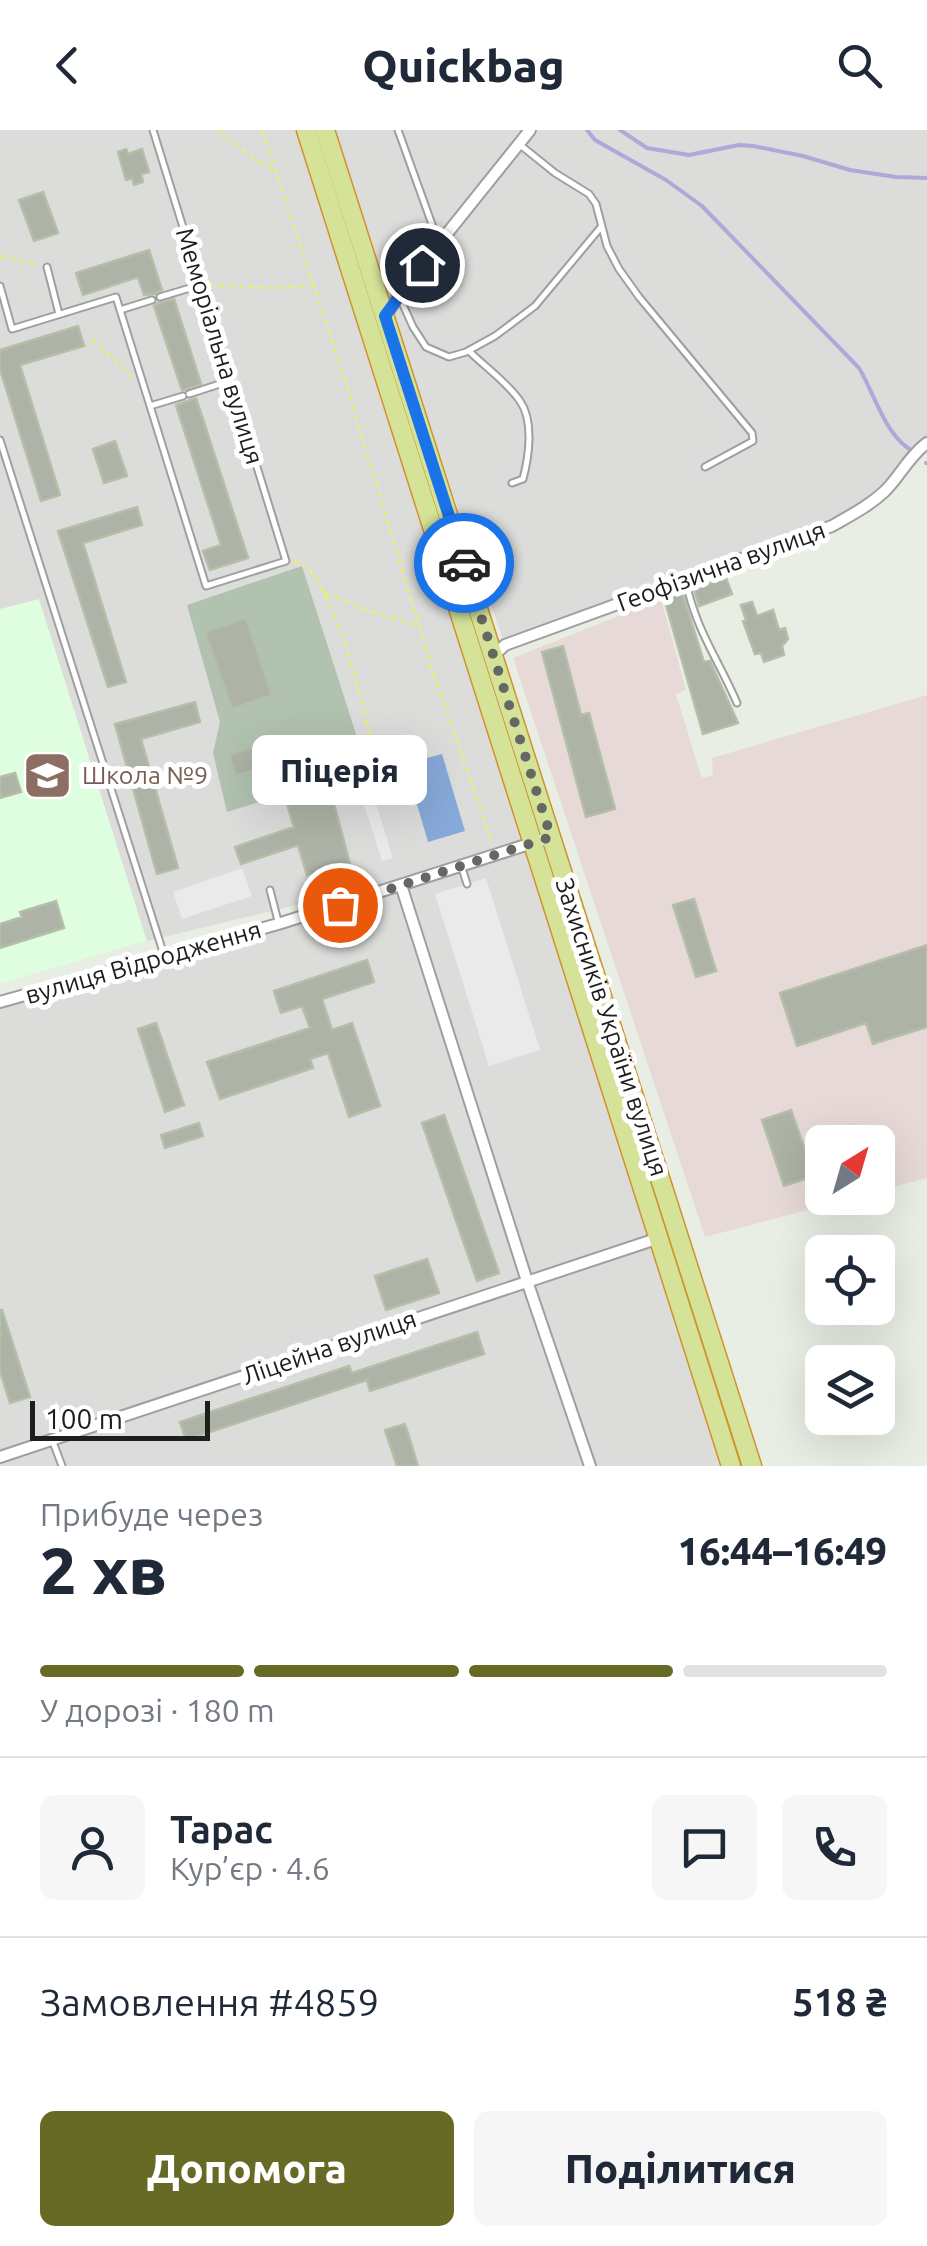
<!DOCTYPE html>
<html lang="uk">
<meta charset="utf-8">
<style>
:root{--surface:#fff;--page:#f6f6f7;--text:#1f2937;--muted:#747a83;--line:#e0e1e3;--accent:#676a24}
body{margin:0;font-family:Ubuntu,sans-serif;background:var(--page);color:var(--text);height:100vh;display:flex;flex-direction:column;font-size:38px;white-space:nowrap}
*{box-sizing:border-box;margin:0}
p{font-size:32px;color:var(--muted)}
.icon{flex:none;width:55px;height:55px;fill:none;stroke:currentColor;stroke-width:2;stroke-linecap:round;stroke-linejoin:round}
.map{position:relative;height:1336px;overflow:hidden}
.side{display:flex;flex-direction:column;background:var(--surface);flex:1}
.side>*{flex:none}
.needle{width:65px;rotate:37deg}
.controls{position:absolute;left:805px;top:995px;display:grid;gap:20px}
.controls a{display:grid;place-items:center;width:90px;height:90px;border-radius:15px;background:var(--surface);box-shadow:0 10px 40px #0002;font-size:50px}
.scale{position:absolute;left:30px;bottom:25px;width:180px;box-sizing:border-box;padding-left:10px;border:5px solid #1e1e1e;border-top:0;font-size:28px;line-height:35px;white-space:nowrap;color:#1e1e1e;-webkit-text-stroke:8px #fff;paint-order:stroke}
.pin{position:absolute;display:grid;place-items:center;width:85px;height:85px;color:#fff;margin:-42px;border:5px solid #fff;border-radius:50%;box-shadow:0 2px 10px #0007}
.courier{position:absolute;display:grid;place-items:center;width:100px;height:100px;margin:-50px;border:8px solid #1a73e8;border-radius:50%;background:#fff;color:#222;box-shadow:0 2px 12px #0007}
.bubble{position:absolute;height:70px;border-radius:15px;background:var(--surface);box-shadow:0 10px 40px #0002;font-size:32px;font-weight:800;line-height:70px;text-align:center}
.summary em{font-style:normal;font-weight:800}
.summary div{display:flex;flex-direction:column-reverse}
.summary{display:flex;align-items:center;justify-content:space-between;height:170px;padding:0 40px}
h1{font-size:65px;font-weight:800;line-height:75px}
.bar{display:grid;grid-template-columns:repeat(4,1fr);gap:15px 10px;align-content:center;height:120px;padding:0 40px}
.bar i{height:12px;border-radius:8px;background:var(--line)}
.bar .active{background:var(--accent)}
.bar p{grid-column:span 4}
.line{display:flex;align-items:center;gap:25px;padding:0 40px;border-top:2px solid var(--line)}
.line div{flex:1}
.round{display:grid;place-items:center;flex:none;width:105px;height:105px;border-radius:15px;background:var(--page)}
.cta{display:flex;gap:20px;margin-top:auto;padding:20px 40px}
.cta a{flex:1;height:115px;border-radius:15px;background:var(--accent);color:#fff;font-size:40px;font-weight:800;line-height:115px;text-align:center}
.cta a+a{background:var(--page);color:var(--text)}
header{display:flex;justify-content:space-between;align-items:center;height:130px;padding:0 40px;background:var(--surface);font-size:45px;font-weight:800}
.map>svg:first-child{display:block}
</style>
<header><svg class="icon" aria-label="back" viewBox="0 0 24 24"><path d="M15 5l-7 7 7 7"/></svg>Quickbag<svg class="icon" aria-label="search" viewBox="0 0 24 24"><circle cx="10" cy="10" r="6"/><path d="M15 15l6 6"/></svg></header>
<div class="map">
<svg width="927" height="1336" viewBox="0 0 927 1336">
<rect width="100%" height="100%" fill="#e8eee4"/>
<!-- residential -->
<path fill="#dcdcdb" d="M0 0H300L345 139 522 715 652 1110 722 1336H0V872L445 739 147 811 0 854Z
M331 0H927V313L886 359 832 396 505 515 393 192Z"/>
<!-- industrial -->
<path fill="#e7d9d7" d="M661 469 686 560 676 564 701 646 704 648 713 645 712 628 927 565V1048L878 1061V1012H822V1068H854L705 1107 513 528Z"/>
<!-- education -->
<path fill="#dffddf" d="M39 469 147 811 0 854V479Z"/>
<!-- construction -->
<path fill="#b1c2b0" d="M302 436 367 638 227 682 213 623 220 592 187 475Z"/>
<!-- pitch -->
<path fill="#87a9d9" d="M442 624 465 701 428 712 405 634Z"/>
<!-- parking -->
<path fill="#eaeaea" d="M366 642 393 728 382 731 355 646Z
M242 738 252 766 182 789 173 762Z
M486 748 540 920 489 936 435 764Z"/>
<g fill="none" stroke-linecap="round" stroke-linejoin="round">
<!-- stream -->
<path stroke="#b1a7d9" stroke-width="4" d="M587 0 595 10 666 50 702 76 859 238C876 266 885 308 916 323
M620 0 647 18 689 25 739 15 753 16 803 26 850 40 896 47 927 48
M926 333H927"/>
</g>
<!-- building -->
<path fill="#aeb3a7" stroke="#b5bfa8" stroke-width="2.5" d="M126 19 128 24 142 19 149 42 141 44 143 52 134 55 132 48 126 50 118 22Z
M43 62 58 103 34 111 19 70Z
M149 120 162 160 154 164 144 165 138 147 83 165 76 143Z
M174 169 201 254 184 260H182L154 176 158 173Z
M78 196 84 216 20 235 60 365 41 371 0 239V220Z
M196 268 248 428 210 440 203 421 221 415 176 275Z
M115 311 127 346 104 353 93 319Z
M137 377 142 395 83 413 126 552 108 557 58 401Z
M726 448 732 464 699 476 694 459Z
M682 462 704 532 710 531 738 593 703 604 664 468Z
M752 472 757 486 773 480 779 500 785 498 788 509 782 516 784 525 764 532 761 523 755 524 743 491 746 490 741 475Z
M246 488 272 565 232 579 205 502Z
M563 516 581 585 589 583 615 679 586 687 542 522Z
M195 572 200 592 141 609 178 738 157 744 115 594Z
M270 612 277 633 236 646 229 625Z
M15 643 21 662 0 668V647Z
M329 655 350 734 307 745 298 715 241 734 235 717 294 697 285 667Z
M694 769 716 841 696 847 673 775Z
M56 771 64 798 0 818V794L22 787 20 782Z
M927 815V897L873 914 866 893 797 916 780 863Z
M367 830 374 852 322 869 332 900 352 893 380 976 349 987 328 923 310 929 313 938 220 969 207 932 310 898 302 876 281 883 274 861Z
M156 893 184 975 165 982 138 899Z
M791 980 814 1046 784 1056 762 990Z
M444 985 499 1143 477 1151 422 993Z
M199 993 203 1006 165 1018 161 1005Z
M427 1129 439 1163 386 1180 375 1146Z
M0 1180H2L30 1267 10 1273 0 1241Z
M477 1202 484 1224 370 1261 367 1250 186 1310 180 1292 349 1236 352 1243Z
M405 1294 418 1336H397L385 1300Z"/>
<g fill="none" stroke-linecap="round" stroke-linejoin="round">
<defs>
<path id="service" d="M398 0 438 111
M519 14 555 43 589 64 596 74 607 116 619 139 639 167 752 303 753 311 705 337
M47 137 59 184
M0 156 12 199 116 167 150 276 183 266
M160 167 200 155
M400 168 413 197 426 217 449 227 466 222 495 206 535 176 601 97
M120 180 152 170
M469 221C485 237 507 252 520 271 534 291 529 326 523 349L512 353
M189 264 229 251
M150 276 206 456 286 431 153 0
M0 310 164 825
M686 452C696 500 718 529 737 573
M462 738 467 754
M270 760 278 791
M53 1312 62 1336"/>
<path id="minor" d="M385 186 405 156 530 0
M493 526 505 515 832 396C851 385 869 376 885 361 900 346 910 325 927 313
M401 755 527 1151 590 1336
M0 872 278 794 551 707
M0 1327 659 1108"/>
<path id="trunk" d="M306 0 731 1336
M325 0 752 1336"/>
</defs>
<!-- service casing -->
<use href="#service" stroke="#9f9f9f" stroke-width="9"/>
<!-- minor casing -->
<use href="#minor" stroke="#9f9f9f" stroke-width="14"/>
<!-- trunk casing -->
<use href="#trunk" stroke="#cf932e" stroke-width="21"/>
<!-- path -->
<path stroke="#e8f172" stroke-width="2.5" stroke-dasharray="5 5" stroke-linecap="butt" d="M219 0 253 28 274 40
M262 0 342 241 433 542 492 712
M0 126 38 135
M209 155 276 158 311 155
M92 209 131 246
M293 431C300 433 301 432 307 437 335 464 373 596 373 635L366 642
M325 463 373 482 416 495"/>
<!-- service -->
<use href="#service" stroke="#fff" stroke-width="5"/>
<!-- minor -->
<use href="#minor" stroke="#fff" stroke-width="10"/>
<!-- trunk -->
<use href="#trunk" stroke="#d5e398" stroke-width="18"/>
</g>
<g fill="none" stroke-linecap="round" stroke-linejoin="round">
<!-- done -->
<path stroke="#656763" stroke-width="10" stroke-dasharray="0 18" d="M340 775 551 707 464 433"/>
<!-- route -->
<path stroke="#1a73e8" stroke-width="12" d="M422 135 385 186 464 433"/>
</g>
<!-- icons -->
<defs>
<symbol id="school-square" viewBox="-11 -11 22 22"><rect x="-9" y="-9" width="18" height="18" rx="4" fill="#8d6e63" stroke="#fff"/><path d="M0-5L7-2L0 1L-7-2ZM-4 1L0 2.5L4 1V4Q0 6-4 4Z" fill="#fff"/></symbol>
</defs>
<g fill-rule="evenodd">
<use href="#school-square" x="20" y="618" width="55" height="55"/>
</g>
<g text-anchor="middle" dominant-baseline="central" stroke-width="10" stroke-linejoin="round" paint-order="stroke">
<!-- street labels -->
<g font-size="25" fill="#1e1e1e" stroke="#fff">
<text transform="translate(220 216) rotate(73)">Меморіальна вулиця</text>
<text transform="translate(721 436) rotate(-20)">Геофізична вулиця</text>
<text transform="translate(143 832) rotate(-16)">вулиця Відродження</text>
<text transform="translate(612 897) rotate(72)">Захисників України вулиця</text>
<text transform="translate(329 1217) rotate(-19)">Ліцейна вулиця</text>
</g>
<!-- education labels -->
<g font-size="25" fill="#785e54" stroke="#fff" text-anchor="start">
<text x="82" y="645">Школа №9</text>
</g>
</g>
</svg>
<div class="controls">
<a><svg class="needle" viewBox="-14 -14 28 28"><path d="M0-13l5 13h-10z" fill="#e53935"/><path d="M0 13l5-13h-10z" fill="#747a83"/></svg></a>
<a><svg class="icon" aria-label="locate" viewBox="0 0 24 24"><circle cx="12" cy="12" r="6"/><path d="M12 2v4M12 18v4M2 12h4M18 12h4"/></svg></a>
<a><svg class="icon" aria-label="layers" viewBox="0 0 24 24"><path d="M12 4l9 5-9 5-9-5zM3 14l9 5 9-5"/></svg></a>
</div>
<div class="scale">100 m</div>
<div class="pin" style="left:340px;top:775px;background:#ea580c"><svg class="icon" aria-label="bag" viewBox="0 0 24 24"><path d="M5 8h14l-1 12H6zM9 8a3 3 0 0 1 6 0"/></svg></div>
<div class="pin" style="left:422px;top:135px;background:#1f2937"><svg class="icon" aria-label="home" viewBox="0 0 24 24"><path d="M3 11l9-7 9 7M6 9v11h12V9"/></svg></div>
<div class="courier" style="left:464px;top:433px"><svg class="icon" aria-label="car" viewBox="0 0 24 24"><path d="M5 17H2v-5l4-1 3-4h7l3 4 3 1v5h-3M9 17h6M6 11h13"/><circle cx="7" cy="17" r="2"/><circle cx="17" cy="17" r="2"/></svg></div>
<div class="bubble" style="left:252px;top:605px;width:175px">Піцерія</div>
</div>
<section class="side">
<div class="summary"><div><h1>2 хв</h1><p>Прибуде через</p></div><em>16:44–16:49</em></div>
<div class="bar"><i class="active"></i><i class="active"></i><i class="active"></i><i></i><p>У дорозі · 180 m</p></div>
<div class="line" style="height:180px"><a class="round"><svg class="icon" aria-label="person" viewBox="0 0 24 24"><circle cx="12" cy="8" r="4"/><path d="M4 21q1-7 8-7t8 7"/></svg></a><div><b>Тарас</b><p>Кур’єр · 4.6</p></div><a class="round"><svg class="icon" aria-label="chat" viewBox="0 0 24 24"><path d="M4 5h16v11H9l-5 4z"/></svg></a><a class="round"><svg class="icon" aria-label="phone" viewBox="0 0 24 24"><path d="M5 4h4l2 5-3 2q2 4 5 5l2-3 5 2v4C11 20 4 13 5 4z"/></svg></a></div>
<div class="line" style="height:130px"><div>Замовлення #4859</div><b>518 ₴</b></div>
<div class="cta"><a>Допомога</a><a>Поділитися</a></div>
</section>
